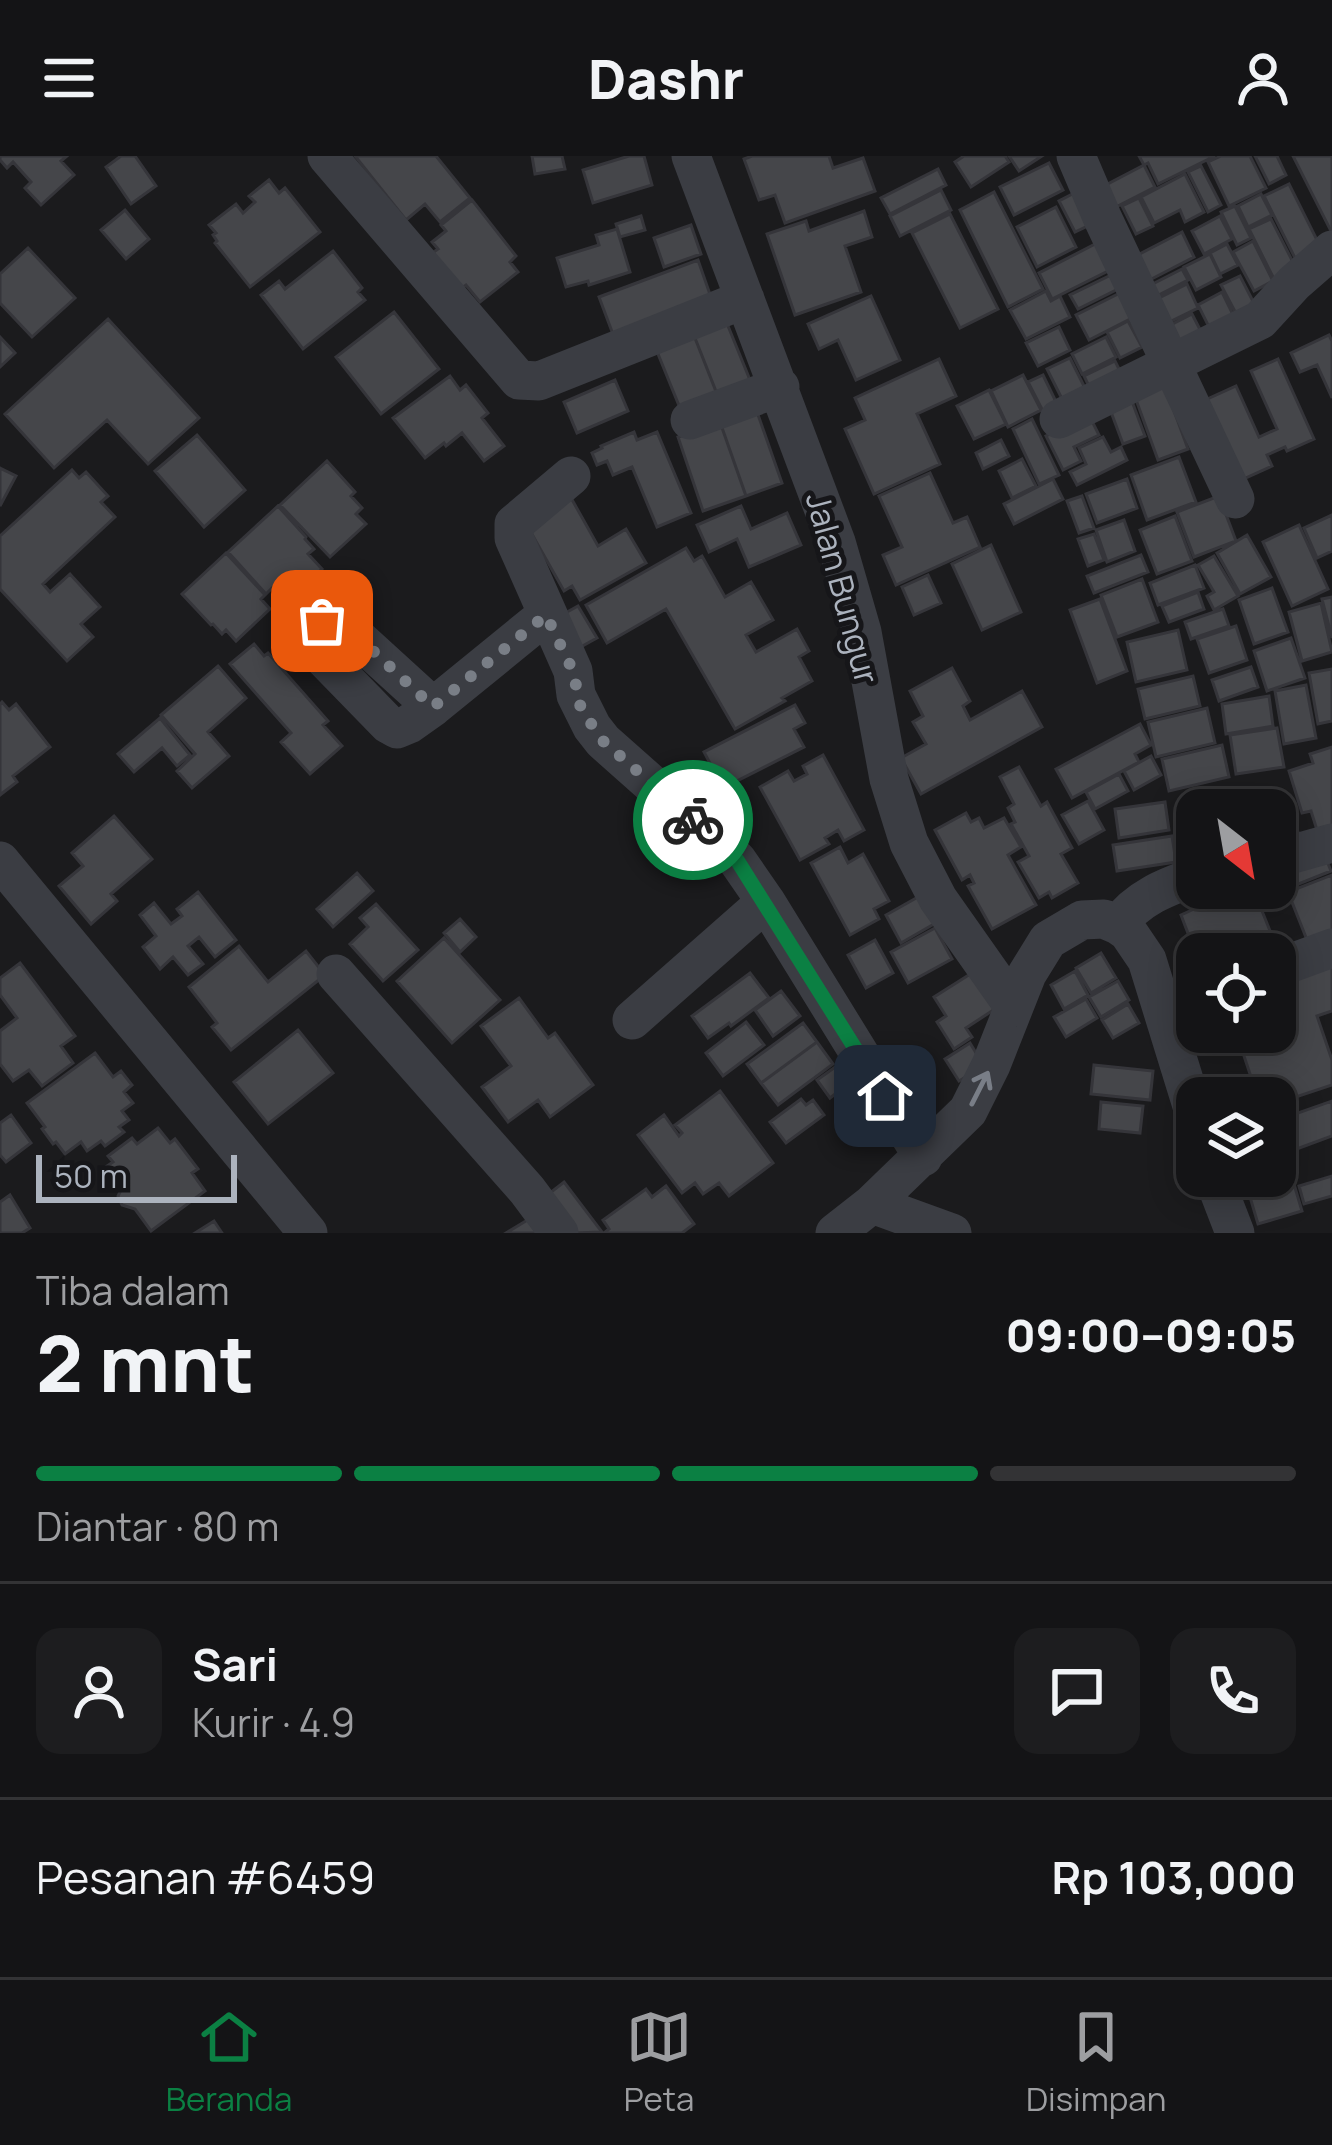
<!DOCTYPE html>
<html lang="id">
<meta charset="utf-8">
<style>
:root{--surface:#141416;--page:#1d1d1f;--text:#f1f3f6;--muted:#9d9ea1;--line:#333335;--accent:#0b8043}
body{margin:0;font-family:Manrope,sans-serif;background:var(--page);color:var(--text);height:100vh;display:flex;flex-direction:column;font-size:45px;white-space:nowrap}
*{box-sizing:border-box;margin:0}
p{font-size:39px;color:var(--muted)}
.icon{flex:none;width:66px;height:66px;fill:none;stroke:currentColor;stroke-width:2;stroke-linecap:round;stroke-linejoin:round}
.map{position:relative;height:1077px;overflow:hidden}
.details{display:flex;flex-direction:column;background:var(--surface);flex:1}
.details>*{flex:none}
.needle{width:78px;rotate:149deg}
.fabs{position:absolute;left:1176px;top:633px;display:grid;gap:24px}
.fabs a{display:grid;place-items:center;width:120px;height:120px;border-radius:24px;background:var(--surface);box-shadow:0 6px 30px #0003,0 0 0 3px var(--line);font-size:60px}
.scale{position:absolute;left:36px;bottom:30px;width:201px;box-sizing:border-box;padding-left:12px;border:6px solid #acb3be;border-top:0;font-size:33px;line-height:42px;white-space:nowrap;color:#acb3be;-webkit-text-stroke:9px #161619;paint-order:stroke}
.pin{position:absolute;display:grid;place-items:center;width:102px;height:102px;color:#fff;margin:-51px;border-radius:24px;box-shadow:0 6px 18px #0006}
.courier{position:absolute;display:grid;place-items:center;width:120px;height:120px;margin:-60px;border:9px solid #0b8043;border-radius:50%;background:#fff;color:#222;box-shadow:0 3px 15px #0007}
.head em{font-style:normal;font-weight:800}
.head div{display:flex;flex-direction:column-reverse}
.head{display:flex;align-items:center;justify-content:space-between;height:204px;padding:0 36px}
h1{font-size:78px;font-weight:800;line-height:90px}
.bar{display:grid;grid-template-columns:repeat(4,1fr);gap:18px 12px;align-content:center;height:144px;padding:0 36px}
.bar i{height:15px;border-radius:9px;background:var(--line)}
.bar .current{background:var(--accent)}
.bar p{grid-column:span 4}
.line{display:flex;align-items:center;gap:30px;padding:0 36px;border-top:3px solid var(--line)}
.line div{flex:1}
.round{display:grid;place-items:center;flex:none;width:126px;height:126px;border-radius:24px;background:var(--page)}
header{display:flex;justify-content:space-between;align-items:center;height:156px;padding:0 36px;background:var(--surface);font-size:54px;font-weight:800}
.menu{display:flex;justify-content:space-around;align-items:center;height:168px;border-top:3px solid var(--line);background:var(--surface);font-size:33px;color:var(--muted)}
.menu a{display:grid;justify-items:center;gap:6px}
.menu .current{color:var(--accent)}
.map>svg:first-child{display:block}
</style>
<header><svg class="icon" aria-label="menu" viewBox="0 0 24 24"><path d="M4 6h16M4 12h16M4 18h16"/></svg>Dashr<svg class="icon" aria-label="person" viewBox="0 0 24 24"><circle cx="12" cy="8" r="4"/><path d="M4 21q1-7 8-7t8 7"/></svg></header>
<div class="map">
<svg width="1332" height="1077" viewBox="0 0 1332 1077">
<rect width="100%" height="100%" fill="#1b1b1d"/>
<!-- building -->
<path fill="#45464a" stroke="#35353a" stroke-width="3" d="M0 0H67L61 5 74 19 41 49 25 32 31 26 13 6 7 12 0 4Z
M121 0H135L156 30 131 48 106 11Z
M355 0H436L470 42 440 66 425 48 406 64Z
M532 0H562L565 13 535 18Z
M629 0H644L652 29 593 47 583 14Z
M752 0H829L833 12 863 2 875 35 785 67 775 39 759 44 744 3Z
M964 0H1005L1009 6 971 31 955 6Z
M1009 0H1042L1019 15Z
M1139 0H1215L1158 28 1148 7 1144 9Z
M1221 0H1250L1266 32 1229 50 1208 6Z
M1255 0H1277L1286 19 1269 28Z
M1293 0H1332V77Z
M1049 7 1063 34 1014 59 1000 31Z
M1144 9 1155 31 1112 53 1102 31Z
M1201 10 1221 49 1208 56 1188 16Z
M938 13 946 29 890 58 881 42Z
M1185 18 1204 56 1185 66 1180 54 1154 67 1141 41Z
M269 24 279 37 285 32 320 76 250 131 215 87 217 85 213 79 216 77 209 69 236 48 243 57 255 46 249 40Z
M1289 28 1324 98 1299 110 1264 40Z
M941 34 951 54 900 80 890 60Z
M1080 34 1096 66 1075 76 1059 45Z
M994 36 1043 133 1008 151 960 54Z
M1261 38 1272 59 1248 71 1238 50Z
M1139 42 1153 70 1136 78 1122 50Z
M472 44 516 100 510 106 518 116 480 146 466 129 457 136 428 100 438 93 432 86 446 75 441 69Z
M1235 50 1251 82 1237 89 1221 56Z
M1056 51 1076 91 1037 111 1017 71Z
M125 54 149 83 126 103 101 74Z
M864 55 872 81 845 90 861 136 795 159 767 78 806 65 809 75Z
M950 58 998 153 960 172 912 77Z
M641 60 645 74 620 81 616 68Z
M1220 60 1232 83 1204 98 1192 75Z
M1271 63 1298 116 1276 127 1249 73Z
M691 69 701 98 664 111 654 82Z
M617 73 630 116 589 129 588 125 566 131 557 102 599 89 596 79Z
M1182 76 1194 101 1138 130 1126 105Z
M1253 85 1273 125 1254 135 1233 96Z
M1097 87 1110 114 1052 143 1039 117Z
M1227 88 1238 109 1220 118 1210 97Z
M28 92 75 142 32 181 0 147V118Z
M333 95 362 132 358 136 365 144 303 193 261 139 279 125 285 133Z
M1210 98 1221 121 1196 134 1184 111Z
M698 104 712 144 614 181 599 141Z
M1182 113 1188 124 1145 146 1139 135Z
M1111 119 1118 133 1078 153 1070 139Z
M1240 120 1259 157 1241 167 1221 129Z
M1187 128 1198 152 1157 172 1145 149Z
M1046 135 1051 145 1060 140 1070 161 1026 183 1010 154Z
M1222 136 1239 171 1215 183 1198 149Z
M1120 137 1132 162 1089 184 1076 159Z
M871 140 900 204 856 224 838 184 819 193 808 168Z
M394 156 439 213 381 258 336 201Z
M1192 158 1207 187 1171 205 1157 176Z
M108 163 199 262 148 308 107 264 54 312 5 258Z
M726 165 750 224 717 238 693 177Z
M1128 165 1142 191 1120 202 1107 176Z
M1059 171 1070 194 1038 210 1026 187Z
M693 177 717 238 680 252 656 193Z
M1329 179 1332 185V242L1317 209 1300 216 1291 197Z
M0 181 15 197 0 211Z
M1106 181 1116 201 1082 218 1072 198Z
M1070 202 1090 242 1067 253 1047 213Z
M939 203 956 240 917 258 940 308 874 338 845 273 865 264 855 242Z
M1278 203 1314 283 1287 295 1285 291 1267 299 1272 310 1239 325 1203 245 1236 230 1259 281 1277 273 1251 215Z
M1115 205 1126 227 1095 243 1084 220Z
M1023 219 1041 254 1008 271 991 235Z
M1043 219 1062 258 1048 265 1028 226Z
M450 220 460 234 466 229 488 257 482 262 504 290 484 305 462 277 446 290 444 287 425 302 393 262Z
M615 224 628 255 577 277 564 246Z
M1165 230 1188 293 1158 304 1135 241Z
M989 234 1006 268 974 283 957 250Z
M1130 240 1145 280 1123 288 1108 248Z
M756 253 782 327 746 340 720 266Z
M1089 259 1099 279 1074 291 1081 305 1063 314 1046 280Z
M1032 263 1059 319 1039 328 1013 273Z
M720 266 746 340 703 355 678 281Z
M634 276 637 284 657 276 691 357 657 371 632 311 613 319 607 305 597 309 592 297 602 292 601 290Z
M197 279 245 334 204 371 155 315Z
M1103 281 1111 296 1121 291 1127 304 1077 329 1070 316 1086 308 1079 292Z
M1001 284 1009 300 983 313 976 297Z
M1179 301 1196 346 1147 364 1131 319Z
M1022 303 1036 330 1012 342 999 315Z
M327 305 355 336 351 340 362 352 356 358 366 368 330 401 280 349Z
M0 312 16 320 0 350Z
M72 314 79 322 86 316 108 340 101 346 115 361 43 428 50 436 70 418 100 451 81 468 93 481 67 505 0 433V380Z
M930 317 953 367 967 361 980 391 896 429 883 399 902 391 879 340Z
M1053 323 1063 343 1014 368 1004 348Z
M1127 323 1137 352 1097 367 1086 338Z
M570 340 598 390 626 373 646 407 580 444 572 430 564 435 525 366Z
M1082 340 1094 372 1079 377 1067 345Z
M1219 340 1236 385 1194 401 1177 356Z
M278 350 306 381 305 383 314 393 308 398 322 413 286 446 272 432 266 438 228 396Z
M741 350 751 373 787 357 801 389 749 411 737 383 709 396 697 369Z
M1332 359V395L1317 402 1304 372Z
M1175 360 1192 405 1157 418 1140 374Z
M1124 364 1135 395 1107 406 1096 374Z
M1299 369 1328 433 1292 450 1263 386Z
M1094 378 1104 404 1088 410 1078 383Z
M1247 379 1271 421 1240 438 1217 397Z
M991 389 1021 456 982 474 952 408Z
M686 392 694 405 702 400 725 441 751 426 773 464 746 479 756 496 797 473 809 495 799 501 812 525 782 542 785 545 735 573 666 453 607 487 586 449Z
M226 397 265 439 261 443 270 453 236 485 226 474 222 478 213 468 211 469 182 438Z
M1141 399 1148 416 1094 437 1087 420Z
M1214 400 1238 440 1214 454 1207 440 1214 436 1198 409Z
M1195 409 1204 432 1158 449 1150 427Z
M928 419 941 447 914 459 902 431Z
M1142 423 1158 466 1117 481 1101 439Z
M1272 432 1288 476 1254 488 1239 444Z
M1198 436 1204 453 1169 466 1162 450Z
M1332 441V482L1322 443Z
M1100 443 1127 515 1097 527 1070 454Z
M1321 447 1332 496 1302 505 1289 456Z
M578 450 597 482 577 493 558 461Z
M1223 453 1229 470 1191 483 1185 466Z
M1236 470 1247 504 1209 517 1197 483Z
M1178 474 1187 514 1136 526 1127 486Z
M1291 482 1305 522 1267 535 1254 495Z
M254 488 264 500 268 497 328 565 323 569 342 590 310 618 281 586 291 577 230 508Z
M218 510 246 542 208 576 229 600 192 632 177 615 195 598 161 559Z
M1251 511 1258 531 1219 545 1212 524Z
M952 512 970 545 963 550 970 564 1022 535 1042 571 921 638 901 602 926 588 913 566 923 560 910 535Z
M1332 513V565L1318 568 1309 517Z
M1193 520 1200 550 1145 563 1138 533Z
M1306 529 1316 582 1284 588 1275 535Z
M1269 540 1273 570 1226 578 1222 548Z
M2 546 9 554 16 548 50 591 13 620 17 626 0 639V548Z
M795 549 805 567 794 573 804 591 723 632 704 596Z
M1207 552 1215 587 1156 601 1148 566Z
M160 562 190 599 177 610 162 592 134 616 118 598Z
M1140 568 1151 589 1135 598 1139 606 1072 642 1056 613Z
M1277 572 1284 611 1236 618 1230 579Z
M1222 589 1229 621 1169 635 1162 603Z
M1332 591V669L1317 674 1311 655 1302 657 1289 615 1313 607 1310 598Z
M823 599 864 674 844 685 838 674 825 682 829 688 800 704 760 631 788 615 794 625 807 618 803 610Z
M1151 600 1161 619 1134 634 1124 615Z
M1019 611 1041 650 1047 646 1072 692 1061 698 1078 727 1052 742 1049 736 1039 742 1018 706 1029 700 1011 668 1015 666 1008 652 1014 648 1000 621Z
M1119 618 1128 635 1095 653 1086 636Z
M1088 645 1104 674 1079 688 1062 659Z
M1165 646 1169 674 1119 682 1115 653Z
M1225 646 1226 654H1197V695L1185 697 1179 654Z
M966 657 971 666 979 662 984 672 1004 662 1021 691 1008 699 1036 749 992 773 968 730 974 727 970 719 962 724 935 674Z
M114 660 152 703 111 738 117 745 91 768 59 730 83 710 72 697Z
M1295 667 1303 691 1275 700V673Z
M1172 680 1176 706 1117 715 1113 689Z
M840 691 848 707 863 698 889 745 874 753 879 763 850 779 811 707Z
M1323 695 1331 715 1291 731 1283 710Z
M357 717 373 735 333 771 317 753Z
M1332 719V786L1311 794 1288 736Z
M1275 724 1280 737 1258 745 1283 807 1275 798H1212L1208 787 1194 793 1181 759 1194 753 1188 737 1201 732H1275Z
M198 736 236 784 215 801 199 781 188 790 203 808 188 819 173 801 160 813 143 791 156 780 140 759 154 747 171 768 182 760 177 753Z
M918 741 934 768 901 787 886 759Z
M376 748 418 794 383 825 350 788 368 771 360 762Z
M460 763 476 781 460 796 444 777Z
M935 772 952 803 908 827 891 796Z
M444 782 500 844 452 887 397 825Z
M875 784 893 817 866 832 848 799Z
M239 790 268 826 306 795 325 819 231 894 212 871 217 867 189 831Z
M1101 797 1116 822 1091 837 1076 812Z
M20 807 75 880 61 890 73 907 42 930 29 914 13 925 0 908V875L17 862 0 839V822Z
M1332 808V855L1317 860 1332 904V929L1275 948V942H1258L1239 885 1235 886 1232 876H1275V826Z
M975 815 998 851 966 872 972 881 954 893 937 866 946 860 934 841Z
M1075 815 1088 839 1064 853 1051 829Z
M750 817 769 842 731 870 729 867 708 882 692 860Z
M1118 825 1129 844 1101 861 1089 841Z
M781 835 800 860 773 880 755 854Z
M519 842 548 882 555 877 593 929 550 961 538 944 508 966 482 931 511 910 481 870Z
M1086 843 1097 862 1066 881 1054 861Z
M1128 848 1139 867 1113 882 1102 864Z
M746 866 764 889 723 920 706 897Z
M803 867 817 886 761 927 747 908Z
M298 874 333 917 268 968 234 926Z
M817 886 833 908 778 949 761 927Z
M970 887 984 910 959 925 945 903Z
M95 897 113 921 121 915 132 929 124 936 133 947 122 955 129 964 119 971 124 976 105 990 101 985 87 995 81 986 65 998 56 986 53 988 42 973 45 971 27 947Z
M838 909 851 926 830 942 817 924Z
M1094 909 1153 915 1150 944 1091 938Z
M720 935 773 1007 729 1040 719 1027 703 1038 695 1027 682 1037 638 979 664 959 679 980 682 977 675 969Z
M801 943 806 949 813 944 824 959 786 987 770 966Z
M1332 945V980L1275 1001V965Z
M1101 946 1143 950 1140 977 1099 973Z
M11 959 31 987 6 1006 0 999V967Z
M158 972 170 987 175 983 198 1013 192 1017 205 1035 151 1075 135 1053 122 1049 118 1040 121 1034 104 1012 113 1006 108 1000 132 982 137 988Z
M1288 1008 1302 1055 1258 1068 1244 1021 1275 1020V1012Z
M1332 1020V1040L1304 1048 1299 1030Z
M564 1026 602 1076 574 1077 546 1040Z
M666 1030 694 1068 682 1077H604L609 1073 603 1064 646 1033 652 1041Z
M10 1039 30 1072 22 1077H0V1046Z
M534 1060 544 1077H506Z
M214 1065 222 1077H195Z"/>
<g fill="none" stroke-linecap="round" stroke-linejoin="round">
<!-- minor -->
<path stroke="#3b3d43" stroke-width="39" d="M327 0 519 224 539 225 745 143
M691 0 836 386 862 476 889 623 909 687 938 743 1014 851
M1076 0 1102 61 1235 343
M1059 263 1260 164 1294 127 1332 94
M690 264 780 231
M571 320 514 368V382L573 515 576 539 592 571 603 585 737 704 766 746 923 1001
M433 551 342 468 332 462 322 465 312 472 311 483 315 493 388 568 397 573 409 568 433 551 546 459
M1275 703 1332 687
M0 705 308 1077
M1118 769C1137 742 1166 731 1197 720
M1275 813 1332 792
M336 818 527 1034 559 1077
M632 864 766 746
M1213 1020 1235 1077
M872 1048 952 1077
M835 1077 872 1048 968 955 991 909 1027 818 1048 784 1082 764 1104 763 1118 769 1128 776 1147 804 1197 966"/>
</g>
<!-- one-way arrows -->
<defs><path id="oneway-shaft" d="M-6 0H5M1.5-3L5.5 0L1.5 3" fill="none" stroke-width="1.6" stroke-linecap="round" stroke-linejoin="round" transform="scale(3)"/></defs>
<use stroke="#797e87" href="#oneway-shaft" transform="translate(980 932) rotate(-63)"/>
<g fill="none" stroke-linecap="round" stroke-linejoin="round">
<!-- done -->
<path stroke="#797e86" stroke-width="12" stroke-dasharray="0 21.6" d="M322 465 332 462 343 467 433 551 546 459 573 515 581 553 603 585 693 664"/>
<!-- route -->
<path stroke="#0b8043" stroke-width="15" d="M693 664 737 704 885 940"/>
</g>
<g text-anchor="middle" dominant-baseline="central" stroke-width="10" stroke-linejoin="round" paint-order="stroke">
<!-- street labels -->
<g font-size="33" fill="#acb3be" stroke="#161619">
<text transform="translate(843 432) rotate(75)">Jalan Bungur</text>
</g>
</g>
</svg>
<div class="fabs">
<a><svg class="needle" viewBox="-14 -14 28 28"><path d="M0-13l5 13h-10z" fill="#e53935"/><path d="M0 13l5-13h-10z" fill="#9d9ea1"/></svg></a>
<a><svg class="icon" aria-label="locate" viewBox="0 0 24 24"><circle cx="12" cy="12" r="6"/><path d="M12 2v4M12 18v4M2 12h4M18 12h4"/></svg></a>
<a><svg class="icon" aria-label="layers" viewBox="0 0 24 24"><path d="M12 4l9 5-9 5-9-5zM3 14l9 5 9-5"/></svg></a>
</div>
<div class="scale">50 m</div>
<div class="pin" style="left:322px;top:465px;background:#ea580c"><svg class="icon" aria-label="bag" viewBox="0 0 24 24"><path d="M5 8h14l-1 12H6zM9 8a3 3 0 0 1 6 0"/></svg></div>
<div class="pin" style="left:885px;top:940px;background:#1f2937"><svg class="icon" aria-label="home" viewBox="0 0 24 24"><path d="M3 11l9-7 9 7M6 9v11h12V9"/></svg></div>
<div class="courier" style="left:693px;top:664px"><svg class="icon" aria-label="bike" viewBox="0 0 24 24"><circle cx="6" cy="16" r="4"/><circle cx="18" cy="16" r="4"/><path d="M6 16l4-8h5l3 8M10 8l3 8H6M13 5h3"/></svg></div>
</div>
<section class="details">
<div class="head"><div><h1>2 mnt</h1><p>Tiba dalam</p></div><em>09:00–09:05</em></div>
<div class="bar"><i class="current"></i><i class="current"></i><i class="current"></i><i></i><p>Diantar · 80 m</p></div>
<div class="line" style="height:216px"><a class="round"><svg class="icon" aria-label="person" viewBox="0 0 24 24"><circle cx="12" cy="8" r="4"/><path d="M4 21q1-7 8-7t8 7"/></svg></a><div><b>Sari</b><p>Kurir · 4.9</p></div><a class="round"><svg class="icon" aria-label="chat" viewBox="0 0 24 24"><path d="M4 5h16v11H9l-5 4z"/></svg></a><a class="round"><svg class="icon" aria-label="phone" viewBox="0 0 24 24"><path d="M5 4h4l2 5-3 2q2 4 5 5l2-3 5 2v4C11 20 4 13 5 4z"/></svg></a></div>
<div class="line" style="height:156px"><div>Pesanan #6459</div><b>Rp 103,000</b></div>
</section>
<nav class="menu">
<a class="current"><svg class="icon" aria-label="home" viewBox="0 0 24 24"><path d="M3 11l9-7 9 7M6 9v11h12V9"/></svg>Beranda</a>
<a><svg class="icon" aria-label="map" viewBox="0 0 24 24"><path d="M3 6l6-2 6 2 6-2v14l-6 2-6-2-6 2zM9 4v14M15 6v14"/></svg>Peta</a>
<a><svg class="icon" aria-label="saved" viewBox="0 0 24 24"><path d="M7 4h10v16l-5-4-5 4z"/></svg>Disimpan</a>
</nav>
